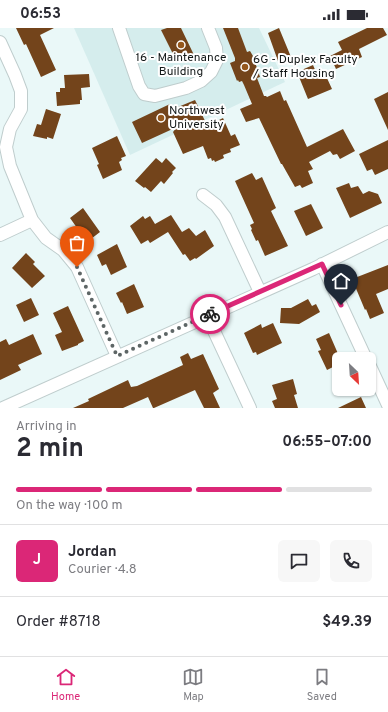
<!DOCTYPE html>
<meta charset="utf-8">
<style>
:root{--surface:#fff;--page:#f7f7f7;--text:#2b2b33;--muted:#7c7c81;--line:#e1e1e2;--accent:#db2777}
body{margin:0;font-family:Overpass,sans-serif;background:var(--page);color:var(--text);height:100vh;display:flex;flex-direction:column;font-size:15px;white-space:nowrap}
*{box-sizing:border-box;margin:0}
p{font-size:13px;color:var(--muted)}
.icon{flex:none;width:22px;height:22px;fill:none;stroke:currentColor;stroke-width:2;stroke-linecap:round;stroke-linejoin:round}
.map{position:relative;height:380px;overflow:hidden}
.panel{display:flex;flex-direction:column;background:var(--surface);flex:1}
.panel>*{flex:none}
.needle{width:26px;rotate:155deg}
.buttons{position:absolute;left:332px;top:324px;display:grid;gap:8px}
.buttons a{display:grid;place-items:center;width:44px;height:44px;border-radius:6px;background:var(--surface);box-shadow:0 1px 3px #0004;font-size:20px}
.pin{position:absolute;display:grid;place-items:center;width:34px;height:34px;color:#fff;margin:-41px -17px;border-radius:50% 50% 50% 0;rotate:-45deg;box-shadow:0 0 4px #0007}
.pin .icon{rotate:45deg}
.courier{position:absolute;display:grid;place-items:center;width:40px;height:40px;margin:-20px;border:3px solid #db2777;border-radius:50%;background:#fff;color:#222;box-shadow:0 1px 5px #0007}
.summary em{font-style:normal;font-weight:700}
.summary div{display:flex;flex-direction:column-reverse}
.summary{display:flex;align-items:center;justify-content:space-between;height:68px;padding:0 16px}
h1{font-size:26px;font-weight:700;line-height:30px}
.bar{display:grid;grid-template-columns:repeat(4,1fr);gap:6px 4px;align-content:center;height:48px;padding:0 16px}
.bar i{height:5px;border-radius:3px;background:var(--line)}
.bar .selected{background:var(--accent)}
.bar p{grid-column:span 4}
.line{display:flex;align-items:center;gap:10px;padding:0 16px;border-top:1px solid var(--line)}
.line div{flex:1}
.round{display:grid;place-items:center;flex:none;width:42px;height:42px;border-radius:6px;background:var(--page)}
.status{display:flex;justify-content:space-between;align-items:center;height:28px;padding:0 20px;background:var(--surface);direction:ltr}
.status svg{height:11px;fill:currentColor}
.menu{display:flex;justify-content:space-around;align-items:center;height:56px;border-top:1px solid var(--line);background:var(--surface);font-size:11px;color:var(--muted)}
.menu a{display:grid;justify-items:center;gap:2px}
.menu .selected{color:var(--accent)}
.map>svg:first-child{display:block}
</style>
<div class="status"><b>06:53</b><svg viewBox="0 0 49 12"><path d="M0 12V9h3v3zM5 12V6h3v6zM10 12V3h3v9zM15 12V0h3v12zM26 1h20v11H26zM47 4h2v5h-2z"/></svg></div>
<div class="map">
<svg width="388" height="380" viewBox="0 0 388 380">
<rect width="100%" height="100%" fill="#eaf8f8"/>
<!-- built -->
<path fill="#d5eded" d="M74 0H259L285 54 130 127Z"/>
<!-- building -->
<path fill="#73441b" d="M16 0H54L40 7 56 42 41 49 26 16 24 17Z
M167 0H181L194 27 180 32 177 26 174 28 161 2Z
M223 0H238L247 24 250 23 253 28 260 49 257 50 264 68H266L267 69 280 63 284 73 286 72 307 119 343 101 355 123 340 131 337 126 333 127 330 123 309 134 313 141 308 143 313 155 302 160 300 157 295 159 282 136H281L259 90 246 94 240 81 252 76 244 57 242 53 239 54 238 52 237 53 230 35 235 33V30Z
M279 0 291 29 278 33 268 5Z
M367 0H383L387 7 359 21 362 29 336 41 330 28 342 22 338 14Z
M313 37 319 51 326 48 332 61 308 71 297 44Z
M89 46 90 59 81 60 82 72H80V76L57 78 56 64H60V60H65L64 47Z
M388 64V102L374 71Z
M195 72 206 95 216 91 217 93 223 90 231 108 235 106 240 117 230 121 231 124 223 127 224 130 215 134 214 132 212 133 211 130 208 131 203 118 183 126 173 104 177 99 142 115 132 94 170 76 172 80 177 78 178 79Z
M46 81 61 86 53 111 47 109V111L33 108 37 96 41 97Z
M117 108 126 128 121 130 122 132 119 134 122 142 103 151 97 137 99 136 92 120Z
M388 112V141L375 147 372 141 367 143 359 126Z
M156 130 162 135 166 130 176 140 172 144 173 145 164 156 161 153 151 164 145 159 144 160 135 153Z
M252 145 256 152 262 149 276 180 271 183 288 218 265 228 258 212 256 213 251 202 252 201 250 197 254 195 235 153Z
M349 155 351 160 358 158 363 166 369 163 378 166 382 175 350 190 336 160Z
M311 176 323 200 306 208 294 183Z
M83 180 100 204 87 214 70 190Z
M171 187 182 204 189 200 196 208 205 202 214 218 196 231 195 230 190 233 185 226 183 227 168 204 150 215 148 212 141 216 130 198 143 188 145 191 150 188 155 196Z
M117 216 127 239 111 247 106 236 102 238 97 227Z
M26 225 35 234 33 236 45 248 32 260 12 240Z
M388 237V261L376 266 384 285 370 291 366 281 365 282 352 251Z
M134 256 144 279 127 286 122 274 121 275 116 265Z
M31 270 39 287 24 294 16 277Z
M308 271 312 278 316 276 320 284 299 296 280 295 281 280H291Z
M68 278 84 313 78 316V317L62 323 55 307 62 304 53 285Z
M273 295 282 315 257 327 256 324 253 325 244 305 261 296 262 300Z
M329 305 339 328V336L327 342 318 323 321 322 316 311Z
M33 306 42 326 18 337 21 342 0 352V314L6 311 9 317Z
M188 325 191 331 203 326 219 361 213 365 220 380H204L195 362 154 380H153L148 369 123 380H73L89 373 88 371 128 352 131 359 137 358 183 337 180 329Z
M293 351 297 366 294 367 298 380H275L272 373 277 371 272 357Z
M361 369 366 380H338Z"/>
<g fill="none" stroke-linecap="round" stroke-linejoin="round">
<defs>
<path id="minor" d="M119 0 139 58 144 66 155 68 186 60 201 53 211 44 217 32 216 20 208 0
M0 14 15 47 21 63V81L10 101 6 119 10 138 32 192 46 210 63 222 77 239 117 328
M203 167 216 177 225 189 260 264
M0 207 32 192
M322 236 366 331
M207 288 250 380
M369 336 388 377
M3 380 313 241 388 204"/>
</defs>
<!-- minor casing -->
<use href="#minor" stroke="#bfcdcd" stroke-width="14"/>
<!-- minor -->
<use href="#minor" stroke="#fff" stroke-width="12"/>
</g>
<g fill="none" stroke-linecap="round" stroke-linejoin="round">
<!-- done -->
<path stroke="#5e6666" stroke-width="4" stroke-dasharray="0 7.2" d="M77 239 117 328 210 286"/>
<!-- route -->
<path stroke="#db2777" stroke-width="5" d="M210 286 322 236 341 277"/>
</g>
<!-- markers -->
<g fill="#95571c" stroke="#fff" stroke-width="1.5">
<circle cx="181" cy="17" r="4"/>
<circle cx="245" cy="39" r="4"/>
<circle cx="161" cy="90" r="4"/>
</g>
<g text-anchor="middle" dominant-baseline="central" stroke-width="4" stroke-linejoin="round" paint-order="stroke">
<!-- poi labels -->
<g font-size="12" fill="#121717" stroke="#fff" text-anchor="start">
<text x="181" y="30" text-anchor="middle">16 - Maintenance<tspan x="181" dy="14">Building</tspan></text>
<text x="253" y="32">6G - Duplex Faculty<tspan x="253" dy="14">/ Staff Housing</tspan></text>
<text x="169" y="83">Northwest<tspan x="169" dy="14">University</tspan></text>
</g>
</g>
</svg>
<div class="buttons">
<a><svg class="needle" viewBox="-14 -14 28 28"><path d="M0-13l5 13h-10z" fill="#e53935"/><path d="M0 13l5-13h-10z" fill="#7c7c81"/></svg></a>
</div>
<div class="pin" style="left:77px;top:239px;background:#ea580c"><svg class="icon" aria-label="bag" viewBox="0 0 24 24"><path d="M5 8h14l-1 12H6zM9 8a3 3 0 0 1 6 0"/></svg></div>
<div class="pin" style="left:341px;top:277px;background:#1f2937"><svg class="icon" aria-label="home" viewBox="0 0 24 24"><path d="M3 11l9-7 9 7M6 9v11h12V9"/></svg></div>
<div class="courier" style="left:210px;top:286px"><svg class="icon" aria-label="bike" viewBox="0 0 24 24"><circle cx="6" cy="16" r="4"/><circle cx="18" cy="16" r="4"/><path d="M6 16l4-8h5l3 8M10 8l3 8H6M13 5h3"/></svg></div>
</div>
<section class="panel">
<div class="summary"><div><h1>2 min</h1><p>Arriving in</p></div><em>06:55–07:00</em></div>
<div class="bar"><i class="selected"></i><i class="selected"></i><i class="selected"></i><i></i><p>On the way · 100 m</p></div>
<div class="line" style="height:72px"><b class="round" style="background:var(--accent);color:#fff">J</b><div><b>Jordan</b><p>Courier · 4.8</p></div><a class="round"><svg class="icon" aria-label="chat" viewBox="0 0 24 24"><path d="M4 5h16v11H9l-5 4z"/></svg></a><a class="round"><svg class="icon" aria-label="phone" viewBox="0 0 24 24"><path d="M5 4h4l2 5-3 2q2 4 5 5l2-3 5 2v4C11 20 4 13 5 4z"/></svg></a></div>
<div class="line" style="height:52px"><div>Order #8718</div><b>$49.39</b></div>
</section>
<nav class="menu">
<a class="selected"><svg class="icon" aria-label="home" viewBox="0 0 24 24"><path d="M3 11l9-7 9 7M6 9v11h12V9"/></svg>Home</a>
<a><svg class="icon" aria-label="map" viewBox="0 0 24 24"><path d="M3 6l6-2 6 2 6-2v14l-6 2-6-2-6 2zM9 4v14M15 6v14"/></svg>Map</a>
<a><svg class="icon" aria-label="saved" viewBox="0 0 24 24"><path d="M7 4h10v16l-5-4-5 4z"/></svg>Saved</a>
</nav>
